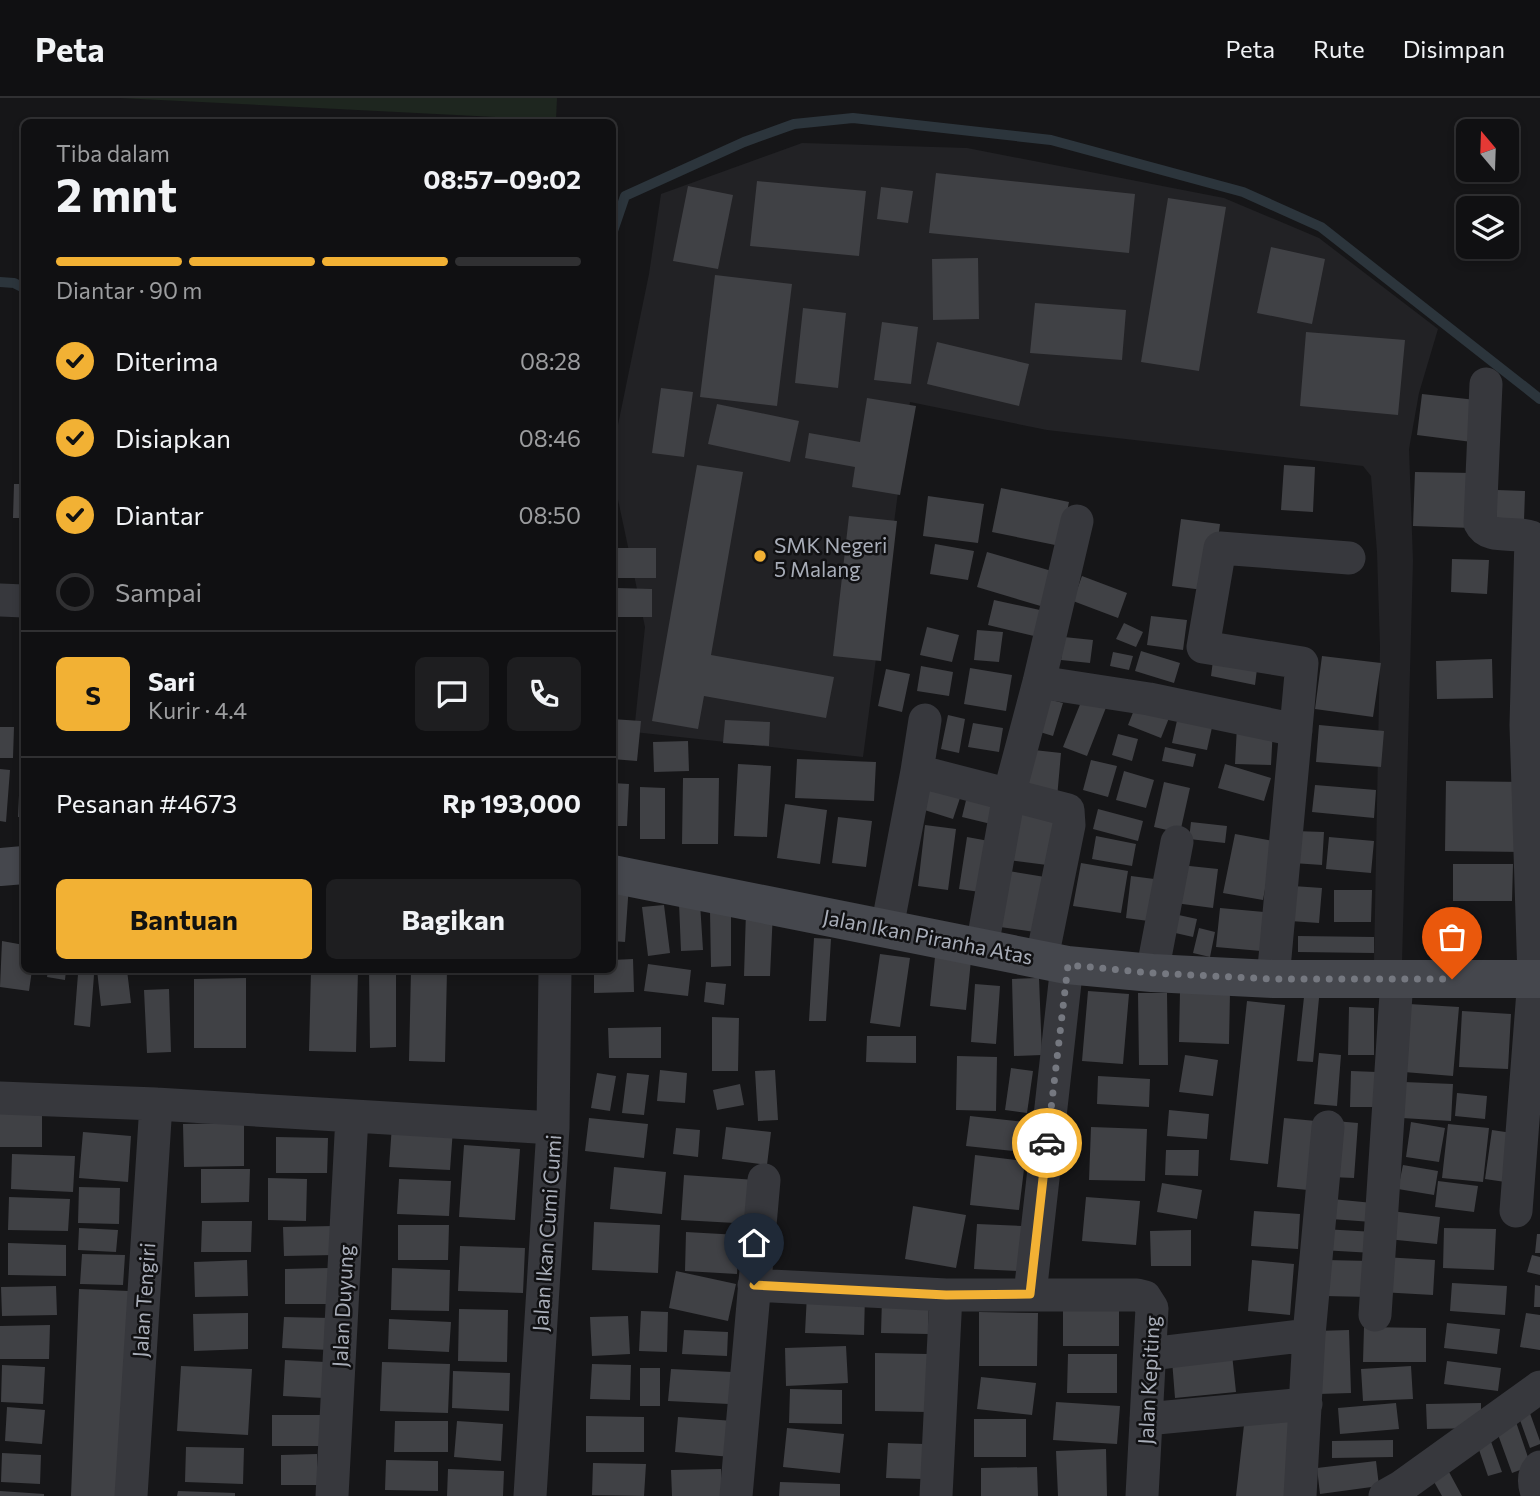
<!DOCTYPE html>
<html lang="id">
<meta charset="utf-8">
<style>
:root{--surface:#101012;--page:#1e1e20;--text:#f1f3f6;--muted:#9c9d9f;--line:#303032;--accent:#f2b134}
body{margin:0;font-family:Commissioner,sans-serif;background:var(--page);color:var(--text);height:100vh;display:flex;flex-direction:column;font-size:26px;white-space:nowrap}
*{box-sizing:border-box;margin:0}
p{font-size:23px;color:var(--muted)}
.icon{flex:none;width:38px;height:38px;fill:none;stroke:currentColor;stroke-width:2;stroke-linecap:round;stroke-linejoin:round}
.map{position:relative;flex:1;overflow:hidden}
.drawer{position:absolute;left:21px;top:21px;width:595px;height:854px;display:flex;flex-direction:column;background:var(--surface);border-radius:10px;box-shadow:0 4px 10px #0003,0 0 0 2px var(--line)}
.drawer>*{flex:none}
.needle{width:46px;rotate:341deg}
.buttons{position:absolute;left:1456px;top:21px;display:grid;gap:14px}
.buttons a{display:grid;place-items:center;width:63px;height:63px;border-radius:10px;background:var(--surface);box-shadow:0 4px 10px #0003,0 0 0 2px var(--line);font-size:35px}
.pin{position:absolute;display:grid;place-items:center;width:60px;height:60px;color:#fff;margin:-72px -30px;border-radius:50% 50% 50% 0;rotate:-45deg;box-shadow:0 0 7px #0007}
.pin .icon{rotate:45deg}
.courier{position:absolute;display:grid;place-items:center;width:70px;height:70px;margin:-35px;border:5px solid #f2b134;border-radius:50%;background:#fff;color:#222;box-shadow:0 2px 9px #0007}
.summary em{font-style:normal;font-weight:700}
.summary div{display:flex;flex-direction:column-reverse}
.summary{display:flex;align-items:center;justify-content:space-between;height:119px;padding:0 35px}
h1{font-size:46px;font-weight:700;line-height:52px}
.bar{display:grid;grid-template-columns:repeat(4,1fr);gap:10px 7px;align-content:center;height:84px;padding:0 35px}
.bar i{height:9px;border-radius:5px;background:var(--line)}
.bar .selected{background:var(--accent)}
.bar p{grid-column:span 4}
.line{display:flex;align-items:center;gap:18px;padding:0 35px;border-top:2px solid var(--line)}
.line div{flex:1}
.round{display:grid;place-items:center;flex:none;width:74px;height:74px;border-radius:10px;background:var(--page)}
ol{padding:0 35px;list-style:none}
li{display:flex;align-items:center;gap:21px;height:77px}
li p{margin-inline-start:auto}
li .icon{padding:7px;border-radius:50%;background:var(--accent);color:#111;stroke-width:4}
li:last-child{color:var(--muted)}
li i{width:38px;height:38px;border:4px solid var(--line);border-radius:50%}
.button{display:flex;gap:14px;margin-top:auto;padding:14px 35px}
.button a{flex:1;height:80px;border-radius:10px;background:var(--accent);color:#111;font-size:28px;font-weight:700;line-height:80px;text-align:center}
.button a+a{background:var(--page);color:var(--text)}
header{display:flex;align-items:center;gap:42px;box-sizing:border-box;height:98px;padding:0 35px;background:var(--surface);border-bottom:2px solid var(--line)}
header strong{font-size:33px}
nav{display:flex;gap:38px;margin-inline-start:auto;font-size:24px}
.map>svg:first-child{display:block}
</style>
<header>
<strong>Peta</strong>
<nav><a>Peta</a><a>Rute</a><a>Disimpan</a></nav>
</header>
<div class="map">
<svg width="1540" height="1398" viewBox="0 0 1540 1398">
<rect width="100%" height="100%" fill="#161618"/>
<!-- built -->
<path fill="#222225" d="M802 45 967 50 1224 100 1319 140 1438 231 1419 295 1409 351 1413 463 1402 865 1374 864 1380 549 1377 454 1371 378 1363 368 1047 332 910 304 863 659 634 634 645 529 613 378V351L649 176 661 96Z"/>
<!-- green -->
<path fill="#1e261f" d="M120 0H557L556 22Z"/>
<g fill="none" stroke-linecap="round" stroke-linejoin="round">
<!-- stream -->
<path stroke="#2c353c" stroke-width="10" d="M612 136 625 98 744 44 794 26 853 20 1051 42 1243 94 1321 129 1540 301
M0 184 14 185 24 190"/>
</g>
<!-- building -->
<path fill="#404145" d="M936 75 1135 96 1129 155 929 135Z
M757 83 866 93 859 158 750 148Z
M688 88 733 97 718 171 673 163Z
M881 89 913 93 908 125 877 121Z
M1168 100 1226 109 1199 273 1141 264Z
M1271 149 1325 161 1312 226 1257 215Z
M978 160 979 221 933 222 932 161Z
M715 177 792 186 777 308 700 299Z
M1035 205 1126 212 1122 262 1030 255Z
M803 210 846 215 838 290 795 285Z
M882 224 918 229 911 286 874 282Z
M1306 234 1405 242 1398 317 1300 308Z
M937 244 1029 266 1019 308 927 286Z
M661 290 693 294 684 359 652 355Z
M1422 296 1476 302 1472 344 1417 337Z
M867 300 916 308 900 397 852 389 855 369 805 360 809 335 860 344Z
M717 306 799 323 790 364 708 346Z
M697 367 743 374 711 557 834 579 826 620 704 598 698 631 652 623Z
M1284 367 1315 369 1313 414 1281 412Z
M1415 374 1473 375 1472 430 1413 428Z
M14 386H24V420H13Z
M1001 390 1069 404 1060 448 992 434Z
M1497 392 1525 393 1524 423 1496 422Z
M928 398 984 406 978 445 923 438Z
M849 418 897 423 881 563 833 558Z
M1181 421 1220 426 1211 493 1172 488Z
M935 446 974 453 968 482 930 476Z
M612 450H656V480H612Z
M987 454 1055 474 1044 509 977 489Z
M1452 461 1489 462 1487 496 1451 494Z
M1082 478 1127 495 1118 520 1073 503Z
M616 490 652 491V519H615Z
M994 502 1040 512 1034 538 988 527Z
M1151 518 1187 522 1183 552 1147 547Z
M1124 525 1143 534 1136 549 1116 541Z
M927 529 959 537 952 564 920 557Z
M977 532 1003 534 999 564 974 562Z
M1064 539 1093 542 1090 565 1061 562Z
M1141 553 1180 565 1174 585 1135 573Z
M1113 554 1133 558 1129 572 1110 568Z
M1214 555 1258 563 1255 587 1211 578Z
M1322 558 1381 565 1373 619 1315 611Z
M1492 561 1493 600 1437 601 1436 563Z
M921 568 953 574 949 598 917 593Z
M970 570 1012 577 1006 613 964 606Z
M886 571 910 576 902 614 878 608Z
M1040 599 1063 605 1053 638 1030 631Z
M1083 599 1107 607 1087 658 1063 649Z
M1136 607 1169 620 1161 640 1128 627Z
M948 617 965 621 959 655 941 651Z
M1178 618 1213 625 1207 652 1172 645Z
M612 621 641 623 637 663 612 661Z
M725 622 770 624 769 648 723 645Z
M973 625 1003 630 999 654 968 649Z
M1319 627 1384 633 1381 669 1316 664Z
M1237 628 1273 630 1271 667 1235 666Z
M0 629H14L13 660H0Z
M1118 636 1138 641 1132 663 1112 657Z
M688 643 689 673 654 674 653 644Z
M1165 649 1196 656 1193 669 1162 663Z
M1025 651 1061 655 1057 700 1021 697Z
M21 653H24V719H18Z
M797 661 876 664 874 703 795 700Z
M1091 662 1117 668 1108 699 1083 692Z
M738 666 771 668 767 739 734 738Z
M1225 666 1271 680 1264 703 1218 690Z
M0 671 10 672 6 724 0 723Z
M1124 673 1154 682 1146 710 1116 702Z
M683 680H719L718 746H682Z
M923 682 962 694 953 721 915 709Z
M1446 683 1525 684 1524 754 1445 753Z
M1164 684 1190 690 1180 735 1154 729Z
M612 685 629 686 627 728H612Z
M1315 687 1376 692 1374 720 1312 714Z
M640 689 665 690V741H640Z
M968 694 997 701 991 726 962 719Z
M785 706 827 712 820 766 777 760Z
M1098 711 1143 723 1138 743 1093 731Z
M1014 715 1054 721 1047 767 1008 762Z
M838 719 872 723 866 769 832 765Z
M1191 724 1227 728 1225 745 1189 741Z
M925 727 956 731 948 792 918 788Z
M1294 733 1324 734 1322 767 1293 765Z
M1235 736 1274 743 1263 802 1223 795Z
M1096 738 1136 746 1132 768 1092 761Z
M967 739 989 743 980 794 959 791Z
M1329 739 1374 743 1371 775 1326 771Z
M1081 765 1128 773 1121 815 1073 808Z
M1453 766H1513L1512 803H1453Z
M1180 767 1218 771 1213 810 1175 805Z
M1002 772 1051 780 1042 835 993 828Z
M1131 778 1162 782 1156 824 1126 820Z
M612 785 629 786 625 844 612 843Z
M1293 788 1322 790 1319 825 1290 823Z
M1334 792H1372L1371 824H1334Z
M679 805H700L703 852 681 853Z
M664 807 670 855 648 858 642 809Z
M1220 810 1264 814 1261 853 1216 849Z
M710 813H731V868L711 869Z
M746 813H773L770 878H744Z
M1174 816 1197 821 1193 839 1171 834Z
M1199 830 1215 834 1210 859 1193 855Z
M1298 838 1374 839V855L1298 854Z
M814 840 831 841 826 923H809Z
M2 843 24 847V872H32L29 893 0 889Z
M880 856 910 860 900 929 870 925Z
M935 859 971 862 966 912 930 908Z
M633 861 634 894 594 895V872H612V862Z
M648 866 691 872 688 898 644 893Z
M48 872H66L65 882 47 879Z
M97 872H127L131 905 101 908Z
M311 872H358L356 954 309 953Z
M369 872H396V949L370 950Z
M411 872H447L445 964 409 963Z
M78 876 94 877 90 929 74 927Z
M246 880V950H194V881Z
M1039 880 1042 957 1014 958 1012 881Z
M706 884 726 886 724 907 704 904Z
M975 886 1000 888 996 946 971 944Z
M169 891 171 954 147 955 144 892Z
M1088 893 1129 896 1123 966 1082 963Z
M1180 893 1230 894 1229 946 1179 944Z
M1138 895H1167L1168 967H1139Z
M1304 899 1319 900 1313 964 1297 963Z
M1247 903 1285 907 1268 1066 1230 1062Z
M1409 906 1459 909 1453 978 1404 974Z
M1349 909 1374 910V957H1348Z
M1462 913 1511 916 1508 971 1459 969Z
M712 919 739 920 738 973H712Z
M661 929V960H609L608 930Z
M867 938H916V965L866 964Z
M1319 955 1341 957 1337 1008 1314 1006Z
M1185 957 1218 962 1213 998 1179 994Z
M957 958 997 959 996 1013 956 1012Z
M1011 970 1033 973 1027 1015 1005 1012Z
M660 972 687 975 685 1005 657 1003Z
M775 972 778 1022 758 1023 755 973Z
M1351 973 1377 974 1376 1009H1350Z
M597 975 616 978 610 1013 591 1010Z
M627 975 649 977 644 1017 622 1015Z
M1098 978 1150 981 1149 1009 1097 1006Z
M1404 984 1453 986 1451 1023 1402 1020Z
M740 986 744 1007 717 1012 713 992Z
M1457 995 1487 998 1485 1021 1455 1018Z
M1169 1012 1209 1016 1207 1041 1167 1038Z
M0 1015H42V1049H0Z
M970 1018 1026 1024 1023 1054 966 1048Z
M589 1020 648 1026 644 1060 585 1053Z
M1284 1020 1316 1023 1308 1092 1277 1089Z
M1335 1023 1358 1025 1354 1080 1331 1079Z
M1411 1024 1445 1030 1439 1064 1406 1059Z
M244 1025V1068L184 1069 183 1026Z
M1448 1026 1489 1030 1483 1084 1442 1080Z
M392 1027 453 1031 450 1072 389 1069Z
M726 1029 771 1034 767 1067 722 1061Z
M1091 1029 1147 1031 1145 1083 1089 1082Z
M676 1030 700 1032 698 1059 673 1056Z
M1492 1032 1519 1036 1512 1085 1485 1081Z
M83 1034 131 1038 128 1084 79 1080Z
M276 1039 328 1040 327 1075H276Z
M464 1047 520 1051 515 1122 459 1119Z
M1166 1052H1199L1198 1078 1165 1077Z
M12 1056 75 1058 73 1094 11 1091Z
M975 1057 1025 1063 1019 1112 970 1107Z
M1403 1067 1438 1073 1434 1097 1398 1091Z
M614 1069 666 1074 662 1116 610 1111Z
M201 1071H250L249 1104 201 1105Z
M684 1077 756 1082 753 1126 681 1122Z
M268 1080 307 1081 306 1123 268 1122Z
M399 1081 451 1083 449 1118 397 1116Z
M1438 1083 1478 1088 1474 1114 1435 1109Z
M1162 1085 1202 1092 1197 1121 1157 1114Z
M79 1089 120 1090 119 1126 78 1125Z
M9 1099 70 1101 68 1133 8 1132Z
M1086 1099 1140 1103 1136 1147 1082 1143Z
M1332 1101 1373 1105 1372 1124 1331 1121Z
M913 1108 966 1117 956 1170 905 1161Z
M1254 1113 1300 1116 1298 1151 1251 1148Z
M1391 1113 1440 1119 1437 1146 1387 1141Z
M202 1123H252L251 1154H201Z
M594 1124 660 1127 658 1175 592 1172Z
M977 1126 1022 1128 1019 1173 974 1171Z
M398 1127H449L448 1162H398Z
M334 1128 335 1157 284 1158 283 1129Z
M79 1130 118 1132 116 1154 78 1152Z
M1444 1130 1496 1131 1494 1172 1443 1170Z
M1323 1131 1375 1134 1373 1155 1321 1152Z
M1191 1132V1168H1151L1150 1133Z
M686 1134 739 1137 737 1176 685 1173Z
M1537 1136H1540V1155H1535Z
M8 1145 66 1147V1178L8 1177Z
M460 1148 525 1150 523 1195 458 1193Z
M82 1156 125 1157 123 1187 80 1186Z
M1532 1157 1540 1159V1177L1527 1174Z
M1383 1159 1435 1162 1433 1197 1380 1194Z
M247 1162 248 1198 195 1199 194 1164Z
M1252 1162 1294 1166 1290 1217 1248 1213Z
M1325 1162 1371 1163 1370 1199 1324 1198Z
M329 1170V1206H285V1171Z
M392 1170 450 1172 449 1213 391 1212Z
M676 1173 736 1186 728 1223 669 1210Z
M1452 1185 1507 1188 1505 1217 1450 1213Z
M1535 1187 1540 1188V1209H1534Z
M56 1188 57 1217 2 1218 1 1189Z
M79 1191 129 1193 121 1398H71Z
M807 1196 865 1197 864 1237 805 1235Z
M882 1200 929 1202 928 1236 881 1235Z
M1063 1204H1119V1248H1063Z
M459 1211 508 1212 507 1264 458 1263Z
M641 1213 668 1214 667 1254 639 1253Z
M979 1214 1038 1215 1037 1268H979Z
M248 1215V1251L194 1253 193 1216Z
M1526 1215 1540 1217V1252L1520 1249Z
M628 1218 630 1256 592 1258 590 1219Z
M284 1219 331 1220 330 1252 282 1250Z
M389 1221 451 1224 449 1254 388 1251Z
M1447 1225 1500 1231 1497 1256 1444 1250Z
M50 1227 49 1261H0V1228Z
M1364 1229 1426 1230V1264H1363Z
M684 1232 728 1234 727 1258 682 1256Z
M1349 1232 1351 1295 1318 1296 1316 1233Z
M846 1248 848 1285 786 1288 785 1250Z
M875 1255 928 1256 927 1314 875 1313Z
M1068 1256H1117V1295H1067Z
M1232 1256 1236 1294 1175 1300 1172 1262Z
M285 1262 325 1264 324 1300 283 1298Z
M1447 1263 1501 1270 1498 1293 1444 1286Z
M382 1264 450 1266 448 1315 380 1313Z
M592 1266 631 1267 630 1302 590 1301Z
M2 1267 45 1269 43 1306 1 1304Z
M181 1268 252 1271 248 1337 177 1333Z
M1411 1268 1413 1301 1363 1303 1361 1271Z
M640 1270H660V1308H640Z
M671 1271 732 1274 729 1306 668 1303Z
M453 1273 510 1275 509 1313 452 1310Z
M981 1279 1036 1285 1032 1317 977 1311Z
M790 1291 842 1292V1326L789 1325Z
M1056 1304 1120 1308 1117 1346 1053 1342Z
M1396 1305 1399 1331 1340 1336 1338 1310Z
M1481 1305V1330L1427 1331 1426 1306Z
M1527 1307 1540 1343V1346L1530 1350 1516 1311Z
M7 1309 45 1312 42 1346 5 1343Z
M272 1317H322V1348H272Z
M586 1318 644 1319V1354H586Z
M1245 1318 1294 1324 1285 1398H1236Z
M678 1319 734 1323 731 1359 675 1354Z
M974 1321H1026V1359H974Z
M395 1323H448V1354H394Z
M457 1323 503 1326 501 1363 454 1359Z
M1516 1324 1531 1368 1512 1375 1496 1331Z
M787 1330 844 1336 840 1375 783 1369Z
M1489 1338 1502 1374 1488 1378 1476 1343Z
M1393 1342V1359L1332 1360V1343Z
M888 1345 925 1346 924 1381 886 1380Z
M186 1349 244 1350 243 1386 185 1384Z
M1106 1351 1107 1398H1058L1056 1353Z
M2 1355 41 1357 40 1386 1 1384Z
M317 1356V1387H281V1357Z
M386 1362 438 1363V1393L385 1392Z
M1376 1363 1379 1388 1320 1396 1317 1370Z
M593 1365 646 1366 644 1398 592 1397Z
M1037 1369 1038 1398H981V1370Z
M448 1371 504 1373 503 1398H447Z
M721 1371 722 1398H672L671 1372Z
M1449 1374 1462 1398H1442L1433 1382Z
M780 1384 840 1386V1398H779Z
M0 1393 44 1396V1398H0Z
M178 1393 235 1395V1398H177Z"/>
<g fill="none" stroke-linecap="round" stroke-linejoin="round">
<!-- street -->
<path stroke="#37383d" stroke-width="33" d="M1486 286 1480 425C1488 442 1515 433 1531 439L1526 627 1534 880 1516 1113
M0 502 24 503
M1039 584 1149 601 1296 632
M917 673 925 622
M887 830 917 673 1068 712 1069 727 1042 860
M982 849 1009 697 1039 584 1077 423
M1152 875 1177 744
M1273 881 1302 565 1203 549 1220 450 1349 460
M0 1000 156 1006 553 1030
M754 1187 946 1197H1137L1145 1199 1152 1210 1142 1398
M1030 1196 1067 867
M1375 1217 1397 881
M1150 1256 1309 1237
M1146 1321 1306 1306
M131 1398 156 1006
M332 1398 352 1018
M530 1398 553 1030 555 872
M736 1398 764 1082
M936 1398 946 1197
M1300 1398 1309 1237 1328 1029
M1385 1398 1401 1389 1540 1289
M1538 1398C1534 1388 1532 1377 1540 1369"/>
<!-- secondary -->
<path stroke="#45474d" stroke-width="38" d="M0 769 24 767
M612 776 1067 867 1152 875 1273 881H1540"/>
</g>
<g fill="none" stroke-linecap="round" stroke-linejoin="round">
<!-- done -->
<path stroke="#757880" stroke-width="7" stroke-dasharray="0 12.6" d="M1047 1045 1068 867 1152 875 1273 881H1452"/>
<!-- route -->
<path stroke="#f2b134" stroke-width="9" d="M754 1187 946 1197 1030 1196 1047 1045"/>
</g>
<!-- markers -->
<circle fill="#f2b134" stroke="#111113" stroke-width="2.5" cx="760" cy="458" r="7"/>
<g text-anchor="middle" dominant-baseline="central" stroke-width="5" stroke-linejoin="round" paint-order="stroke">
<!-- poi labels -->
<g font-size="21" fill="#a8adb8" stroke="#111113" text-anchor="start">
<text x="774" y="446">SMK Negeri<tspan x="774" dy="24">5 Malang</tspan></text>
</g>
<!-- street labels -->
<g font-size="21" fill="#a8adb8" stroke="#111113">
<text transform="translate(928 838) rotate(11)">Jalan Ikan Piranha Atas</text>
<text transform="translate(546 1135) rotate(-86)">Jalan Ikan Cumi Cumi</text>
<text transform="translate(143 1202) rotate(-86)">Jalan Tengiri</text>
<text transform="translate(342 1208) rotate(-87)">Jalan Duyung</text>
<text transform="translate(1148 1282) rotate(-87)">Jalan Kepiting</text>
</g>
</g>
</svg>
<div class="buttons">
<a><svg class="needle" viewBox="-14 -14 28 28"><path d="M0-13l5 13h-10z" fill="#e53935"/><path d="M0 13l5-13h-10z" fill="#9c9d9f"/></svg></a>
<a><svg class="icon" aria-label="layers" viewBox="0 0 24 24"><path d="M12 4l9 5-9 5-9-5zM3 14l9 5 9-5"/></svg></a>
</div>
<div class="pin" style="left:1452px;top:881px;background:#ea580c"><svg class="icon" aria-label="bag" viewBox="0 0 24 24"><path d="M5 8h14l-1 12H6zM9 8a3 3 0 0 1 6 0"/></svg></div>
<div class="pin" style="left:754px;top:1187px;background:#1f2937"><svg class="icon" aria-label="home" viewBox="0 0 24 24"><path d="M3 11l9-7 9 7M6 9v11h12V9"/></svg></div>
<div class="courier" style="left:1047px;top:1045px"><svg class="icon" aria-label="car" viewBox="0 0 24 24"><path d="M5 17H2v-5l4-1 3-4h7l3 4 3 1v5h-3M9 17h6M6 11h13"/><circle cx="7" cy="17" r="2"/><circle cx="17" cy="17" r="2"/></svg></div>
<section class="drawer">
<div class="summary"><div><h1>2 mnt</h1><p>Tiba dalam</p></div><em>08:57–09:02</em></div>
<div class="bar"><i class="selected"></i><i class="selected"></i><i class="selected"></i><i></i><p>Diantar · 90 m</p></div>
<ol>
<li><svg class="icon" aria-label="check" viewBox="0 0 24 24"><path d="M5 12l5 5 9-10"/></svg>Diterima<p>08:28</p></li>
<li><svg class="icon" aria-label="check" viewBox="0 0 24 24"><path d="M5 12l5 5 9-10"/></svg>Disiapkan<p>08:46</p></li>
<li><svg class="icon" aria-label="check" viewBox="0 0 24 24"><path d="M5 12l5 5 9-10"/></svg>Diantar<p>08:50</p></li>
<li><i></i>Sampai</li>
</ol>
<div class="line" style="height:126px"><b class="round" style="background:var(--accent);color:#111">S</b><div><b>Sari</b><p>Kurir · 4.4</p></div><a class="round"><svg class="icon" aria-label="chat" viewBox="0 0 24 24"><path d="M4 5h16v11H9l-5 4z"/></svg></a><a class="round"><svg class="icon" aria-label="phone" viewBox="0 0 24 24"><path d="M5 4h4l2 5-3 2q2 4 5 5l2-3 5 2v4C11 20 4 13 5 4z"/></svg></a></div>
<div class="line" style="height:91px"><div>Pesanan #4673</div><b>Rp 193,000</b></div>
<div class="button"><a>Bantuan</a><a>Bagikan</a></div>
</section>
</div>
